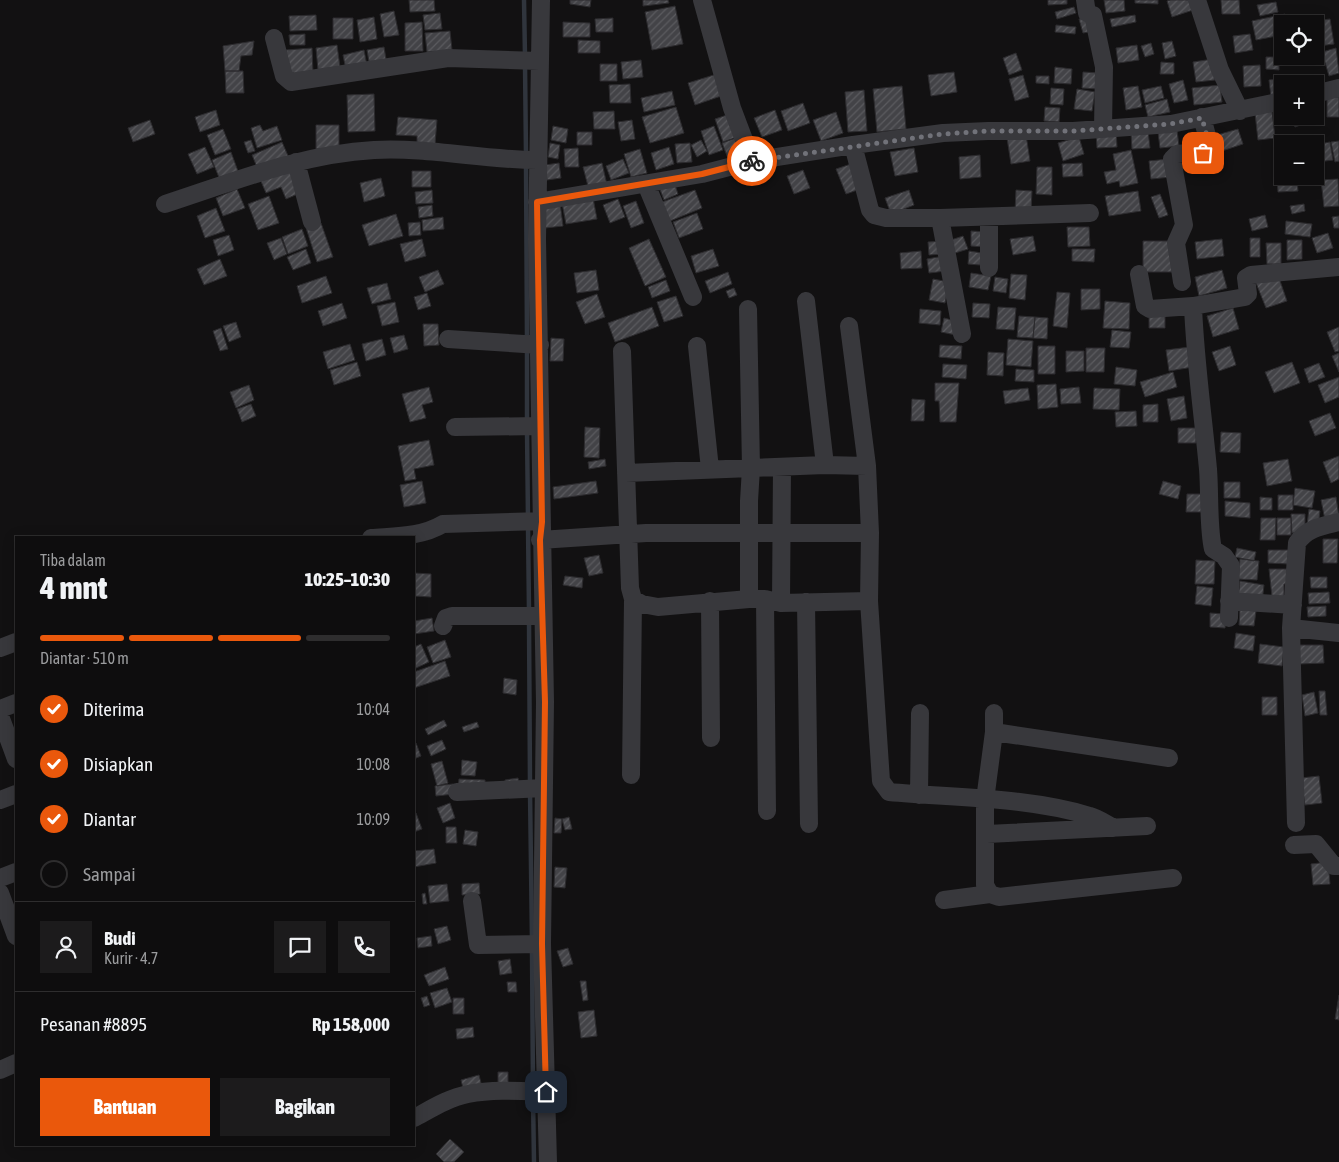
<!DOCTYPE html>
<html lang="id">
<meta charset="utf-8">
<style>
:root{--surface:#0e0d0e;--page:#1c1b1c;--text:#f1f3f6;--muted:#9b9c9e;--line:#2e2d2e;--accent:#ea580c}
body{margin:0;font-family:"Asap Condensed",sans-serif;background:var(--page);color:var(--text);height:100vh;display:flex;flex-direction:column;font-size:19px;white-space:nowrap}
*{box-sizing:border-box;margin:0}
p{font-size:16px;color:var(--muted)}
.icon{flex:none;width:28px;height:28px;fill:none;stroke:currentColor;stroke-width:2;stroke-linecap:round;stroke-linejoin:round}
.map{position:relative;flex:1;overflow:hidden}
.side{position:absolute;left:15px;top:536px;width:400px;height:610px;display:flex;flex-direction:column;background:var(--surface);border-radius:0px;box-shadow:0 2px 12px #0003,0 0 0 1px var(--line)}
.side>*{flex:none}
.controls{position:absolute;left:1274px;top:15px;display:grid;gap:10px}
.controls a{display:grid;place-items:center;width:50px;height:50px;border-radius:0px;background:var(--surface);box-shadow:0 2px 12px #0003,0 0 0 1px var(--line);font-size:25px}
.pin{position:absolute;display:grid;place-items:center;width:42px;height:42px;color:#fff;margin:-21px;border-radius:10px;box-shadow:0 2px 8px #0006}
.courier{position:absolute;display:grid;place-items:center;width:50px;height:50px;margin:-25px;border:4px solid #ea580c;border-radius:50%;background:#fff;color:#222;box-shadow:0 1px 6px #0007}
.headline em{font-style:normal;font-weight:800}
.headline div{display:flex;flex-direction:column-reverse}
.headline{display:flex;align-items:center;justify-content:space-between;height:85px;padding:0 25px}
h1{font-size:32px;font-weight:800;line-height:38px}
.bar{display:grid;grid-template-columns:repeat(4,1fr);gap:8px 5px;align-content:center;height:60px;padding:0 25px}
.bar i{height:6px;border-radius:4px;background:var(--line)}
.bar .selected{background:var(--accent)}
.bar p{grid-column:span 4}
.line{display:flex;align-items:center;gap:12px;padding:0 25px;border-top:1px solid var(--line)}
.line div{flex:1}
.round{display:grid;place-items:center;flex:none;width:52px;height:52px;border-radius:0px;background:var(--page)}
ol{padding:0 25px;list-style:none}
li{display:flex;align-items:center;gap:15px;height:55px}
li p{margin-inline-start:auto}
li .icon{padding:5px;border-radius:50%;background:var(--accent);color:#fff;stroke-width:4}
li:last-child{color:var(--muted)}
li i{width:28px;height:28px;border:2px solid var(--line);border-radius:50%}
.action{display:flex;gap:10px;margin-top:auto;padding:10px 25px}
.action a{flex:1;height:58px;border-radius:0px;background:var(--accent);color:#fff;font-size:20px;font-weight:800;line-height:58px;text-align:center}
.action a+a{background:var(--page);color:var(--text)}
.map>svg:first-child{display:block}
</style>
<div class="map">
<svg width="1339" height="1162" viewBox="0 0 1339 1162">
<defs>
<pattern id="building-hatch" width="6" height="6" patternUnits="userSpaceOnUse" patternTransform="scale(1.25)"><rect width="6" height="6" fill="#434347"/><path d="M-1 1l2-2M0 6l6-6M5 7l2-2" fill="none" stroke="#5b5b5f"/></pattern>
</defs>
<rect width="100%" height="100%" fill="#121112"/>
<g fill="none" stroke-linecap="round" stroke-linejoin="round">
<!-- stream -->
<path stroke="#30353d" stroke-width="4.5" d="M524 0 525 56
M525 64 526 156
M526 164 527 341
M527 349V421
M527 429 528 519
M528 526 529 611
M529 619 530 784
M530 791 532 941
M532 949 533 1089
M533 1096 534 1162"/>
</g>
<!-- building -->
<path fill="url(#building-hatch)" stroke="#2c2b2e" d="M409 0H434L435 11 410 12Z
M570 0H591L590 7 570 4Z
M643 0H668L669 3 643 6Z
M1048 0H1067V4L1048 5Z
M1104 0H1124L1125 11 1106 13Z
M1135 0H1158V4L1135 3Z
M1171 0H1193L1196 9 1172 17 1167 1Z
M1221 0H1239L1240 14H1222Z
M1276 2 1278 12 1260 16 1257 5Z
M675 6 683 44 652 50 645 12Z
M1074 7 1076 13 1057 19 1055 12Z
M394 11 399 35 384 37 380 14Z
M440 13 442 29 425 30 423 15Z
M1285 14 1287 24H1282V35L1256 40 1252 21Z
M316 15 317 30 290 31 289 16Z
M1135 15 1136 22 1112 27 1110 19Z
M374 17 377 39 360 42 357 20Z
M1090 17 1094 31 1083 33 1079 19Z
M333 18H353V39H333Z
M613 18V32H596L595 19Z
M1330 19 1334 44 1319 46 1315 21Z
M422 22 423 51H405V23Z
M563 22 590 23V37H563Z
M1056 25 1076 27 1075 34 1055 32Z
M450 31 452 50 427 52 425 33Z
M305 34V45H290L289 35Z
M1250 34 1253 50 1235 53 1233 36Z
M578 40 600 41V53H578Z
M254 41 252 55 241 56 239 71H225L223 46Z
M1172 41 1176 56 1165 59 1162 43Z
M1151 43 1154 54 1145 57 1141 46Z
M337 45 340 67 318 70 316 48Z
M1137 45 1139 60 1118 63 1116 48Z
M384 47 387 65 370 68 367 50Z
M312 48 313 73 288 75 286 50Z
M1336 48 1339 73 1329 76 1322 52Z
M364 50 367 66 346 70 343 55Z
M1016 53 1022 70 1009 75 1003 58Z
M1266 57H1279V70L1266 69Z
M1213 59 1215 80 1196 82 1193 62Z
M641 60 643 77 623 79 621 62Z
M1161 62 1174 63V74H1160Z
M600 64H617V81H600Z
M1260 65 1261 86 1244 87 1243 66Z
M1055 67 1072 69 1071 84 1054 83Z
M225 71H243L244 93H226Z
M954 72 957 92 931 96 928 75Z
M1083 72 1101 73 1100 89 1082 88Z
M717 74 724 95 695 105 688 83Z
M1023 75 1029 97 1015 101 1009 79Z
M1036 76H1049V84L1036 83Z
M1286 78 1287 84H1282V96L1271 97 1269 80Z
M1183 80 1188 100 1174 103 1169 84Z
M630 84 631 103H610L609 85Z
M1220 85 1222 102 1194 105 1192 88Z
M902 86 906 129 877 132 873 89Z
M1138 86 1142 107 1126 110 1123 88Z
M1161 86 1164 98 1145 103 1142 90Z
M1051 88 1064 89 1063 105 1050 104Z
M1077 89 1095 92 1092 111 1074 109Z
M864 90 867 131 848 132 845 92Z
M672 91 675 105 644 112 641 98Z
M374 94 375 131 348 132 347 95Z
M1327 97H1339V117H1327Z
M1167 99 1170 112 1148 117 1145 105Z
M1317 101 1322 117 1295 127 1291 116H1315Z
M803 103 810 123 788 131 781 111Z
M676 107 684 133 650 143 642 117Z
M1045 107 1060 108 1059 122 1044 121Z
M216 110 220 125 200 132 195 117Z
M775 110 782 130 762 137 754 118Z
M614 111 615 129H594L593 112Z
M1272 111 1275 138 1258 140 1255 113Z
M836 112 843 133 821 141 813 120Z
M733 113 740 136 723 142 715 119Z
M398 117 437 120 435 144 417 143V136L396 135Z
M150 120 155 134 133 142 128 128Z
M632 120 635 139 621 141 618 122Z
M260 125 263 131 277 126 282 140 257 148 251 128Z
M316 125H339V149H316Z
M553 126 568 129 566 143 551 140Z
M714 126 723 150 709 155 701 131Z
M223 129 231 149 215 155 207 135Z
M1238 129 1243 144 1222 151 1217 135Z
M1116 130 1117 147 1097 148 1096 131Z
M1177 130 1179 146 1160 148 1158 132Z
M1148 131 1150 148 1132 149 1131 132Z
M577 132H592V145H577Z
M1204 133 1207 141 1194 145 1191 137Z
M1026 135 1030 161 1011 164 1007 138Z
M741 136 750 159 731 166 722 143Z
M1079 137 1084 154 1063 161 1058 143Z
M251 140 255 151 248 153 244 142Z
M701 140 707 151 697 157 691 145Z
M1339 141V161L1335 162 1331 142Z
M282 142 289 158 259 172 252 155Z
M1330 142 1333 160 1318 162 1315 145Z
M550 143 560 145 558 159 548 157Z
M690 143 692 162 677 163 675 144Z
M205 147 214 167 197 174 188 154Z
M669 147 674 164 656 170 651 153Z
M578 148 579 167H565L564 149Z
M914 148 918 172 895 176 890 152Z
M640 149 647 173 631 177 624 154Z
M1131 150 1138 183 1120 187 1119 181 1107 184 1104 172 1116 170 1113 154Z
M231 152 239 174 220 180 212 160Z
M980 155 981 177 960 179 959 157Z
M623 159 629 173 611 180 606 166Z
M1169 159 1171 177 1151 179 1149 161Z
M559 163 561 178 547 180 545 165Z
M602 163 607 185 589 190 583 167Z
M854 163 863 188 846 194 836 169Z
M1082 163 1083 176 1063 177 1062 164Z
M1037 167H1052V195L1036 194Z
M291 170 300 193 286 199 281 187 266 193 260 179Z
M803 170 810 188 794 194 787 176Z
M412 171H431V187H412Z
M381 178 385 196 364 202 360 183Z
M1297 178 1298 191 1278 192 1277 179Z
M1338 179 1339 206 1324 207 1321 180Z
M674 182 678 194 664 200 659 187Z
M237 189 245 208 223 216 216 198Z
M432 190 433 203 416 204 415 192Z
M695 190 702 208 670 221 662 202Z
M909 190 914 205 891 214 885 198Z
M1016 190 1032 191 1031 212H1015Z
M1138 191 1141 211 1109 216 1105 196Z
M1160 194 1168 215 1159 218 1151 197Z
M269 196 279 223 258 230 248 204Z
M593 198 597 219 566 224 562 203Z
M618 199 625 217 610 223 603 205Z
M636 201 644 223 631 228 623 206Z
M560 203 563 226 545 228 542 205Z
M1304 204 1305 211 1292 214 1290 206Z
M432 205 433 216 419 218 418 207Z
M216 208 225 231 205 238 197 216Z
M697 213 703 229 679 238 673 222Z
M396 214 403 236 369 246 362 225Z
M1265 215 1268 227 1252 231 1249 219Z
M1339 216V228H1334L1332 217Z
M443 217 444 229 423 231 422 220Z
M1286 221 1312 224 1310 237 1285 234Z
M420 222 421 235 409 236 408 223Z
M321 223 333 257 317 262 306 228Z
M1067 227H1089L1090 246 1068 247Z
M302 229 308 246 288 254 282 237Z
M971 231 988 232 987 247 971 246Z
M1328 233 1333 248 1317 253 1312 238Z
M229 235 234 250 218 256 213 240Z
M963 236 968 249 952 254 948 241Z
M1033 236 1036 251 1013 255 1010 239Z
M281 238 287 254 274 260 267 243Z
M1250 238H1260V257H1250Z
M422 239 426 256 405 262 400 244Z
M649 239 666 277 645 286 629 248Z
M1222 239 1224 256 1197 259 1195 242Z
M1287 240H1302V259L1287 260Z
M942 241 943 254 929 255 928 242Z
M1143 241H1172V272H1143Z
M1266 243H1281V264H1267Z
M306 249 311 263 293 270 287 257Z
M713 249 719 266 696 273 691 256Z
M1072 249H1095L1094 262 1072 261Z
M921 251 922 268 901 269 900 253Z
M969 251 982 253 980 265 968 264Z
M944 256 946 271 929 273 927 259Z
M220 259 227 276 204 285 197 269Z
M438 270 444 284 425 292 419 277Z
M596 270 599 290 577 293 574 273Z
M1222 270 1227 288 1199 296 1195 277Z
M728 272 732 284 710 293 705 281Z
M971 273 991 276 988 290 969 287Z
M1011 274 1027 275 1025 300 1009 298Z
M1278 275 1287 301 1266 308 1256 283Z
M326 276 332 293 302 303 297 286Z
M995 277 1008 279 1006 293 993 291Z
M933 279 949 282 945 303 929 300Z
M666 280 670 291 652 298 648 287Z
M387 283 391 299 372 304 367 288Z
M734 288 737 295 729 298 726 291Z
M1081 289H1100V309L1081 310Z
M1057 292 1070 293 1067 328 1053 326Z
M427 293 431 306 418 310 414 297Z
M597 294 605 317 585 324 576 302Z
M676 296 683 316 664 322 657 302Z
M1105 301 1130 303 1129 329 1103 328Z
M395 302 399 322 382 326 377 306Z
M342 303 347 318 323 326 318 311Z
M973 303 990 304 989 318 972 317Z
M652 307 659 326 615 342 608 323Z
M998 307 1016 308 1014 330 996 329Z
M1233 308 1239 329 1213 337 1207 316Z
M920 309 941 311 940 325 919 323Z
M1149 313 1165 314V328H1149Z
M1019 316 1035 317 1033 338 1017 337Z
M1035 317 1048 318 1047 339 1033 338Z
M944 318 959 322 956 335 941 332Z
M236 322 241 337 229 342 223 326Z
M423 324H438L439 345 424 346Z
M1339 327V351L1335 352 1327 332Z
M221 328 228 349 220 351 213 331Z
M1112 330 1131 332 1129 348 1110 347Z
M404 335 408 349 394 353 390 338Z
M551 338 564 339 563 361H550Z
M382 339 386 355 366 361 362 344Z
M1008 339 1033 341 1031 367 1006 365Z
M350 344 355 360 328 369 323 352Z
M940 345 962 346 961 359 939 357Z
M1038 346H1055V374H1038Z
M1230 346 1236 365 1219 371 1212 352Z
M1190 347 1193 367 1169 371 1166 350Z
M1086 348H1105L1104 372H1086Z
M1066 351H1084V371L1066 372Z
M988 352 1004 353 1003 376 987 375Z
M1339 353V372L1332 356Z
M357 362 361 376 334 385 330 370Z
M1292 362 1300 383 1274 393 1265 372Z
M1319 363 1325 377 1309 383 1304 369Z
M943 364 967 365 966 379 942 377Z
M1116 367 1137 370 1135 386 1114 384Z
M1016 369 1034 370V382L1015 381Z
M1173 372 1177 387 1145 397 1140 382Z
M1339 377V397L1325 403 1318 385Z
M935 383H959L956 422H940L939 401H935Z
M1056 384 1058 407 1038 409 1037 385Z
M249 385 254 400 236 408 230 392Z
M429 387 433 402 422 405 426 418 410 422 402 394Z
M1079 387 1081 403 1061 404 1060 389Z
M1028 388 1030 400 1005 404 1003 391Z
M1094 388 1120 389 1119 410 1093 409Z
M1184 396 1187 418 1171 421 1167 399Z
M912 399 925 400 924 421H911Z
M251 404 256 416 242 422 237 409Z
M1158 404V422H1143V405Z
M1136 411 1137 426 1116 427 1115 412Z
M1330 413 1336 428 1315 436 1309 421Z
M585 427 600 428 599 458 584 457Z
M1178 428H1196V443H1178Z
M1221 432 1241 433 1240 453 1220 452Z
M429 440 434 465 414 469 416 479 405 481 398 446Z
M1339 456V479L1331 483 1323 462Z
M605 459 606 466 589 469 588 462Z
M1288 459 1292 481 1267 486 1263 463Z
M422 481 426 503 404 507 400 485Z
M596 481 598 493 554 499 553 487Z
M1163 481 1181 486 1178 499 1159 494Z
M1224 482H1240V498H1224Z
M1295 488 1315 491 1312 508 1293 505Z
M1187 494H1204V512H1186Z
M1278 495H1293V510H1278Z
M1260 497 1272 498V510H1260Z
M1336 497 1339 517 1325 520 1321 500Z
M1225 501 1250 503V518L1225 516Z
M1309 509 1320 511 1318 526 1307 525Z
M1291 514H1305V532L1292 533Z
M1261 518H1276L1275 540H1260Z
M1277 518H1291V535H1277Z
M1323 539H1338L1337 563H1323Z
M1237 548 1256 552 1254 561 1235 557Z
M1268 550H1289V564L1268 563Z
M599 555 603 573 589 576 584 558Z
M1240 559 1259 561 1257 580 1238 579Z
M1196 560 1215 561 1214 584H1195Z
M1269 569H1290V584H1284V597H1272Z
M414 573 431 574V597L414 596Z
M565 576 583 578 582 588 563 585Z
M1310 577H1327V588H1311Z
M1240 581 1264 585 1262 602 1238 599Z
M1197 586 1213 588 1211 606 1195 604Z
M1329 592 1330 603 1309 604 1308 593Z
M1326 606V616L1308 617 1307 607Z
M1240 609 1256 611 1254 626 1239 625Z
M1210 613 1226 614 1225 628 1210 627Z
M432 618 434 631 414 634V621Z
M1236 633 1255 636 1253 651 1234 648Z
M445 640 451 657 433 663 427 647Z
M421 644 429 662 414 669V647Z
M1260 644 1284 647 1282 666 1258 663Z
M1298 645H1323L1324 663 1299 664Z
M445 661 450 676 414 688V672Z
M504 678 517 680 516 695 503 693Z
M1319 691H1325L1327 715H1320Z
M1314 692 1318 713 1305 716 1302 695Z
M1262 697H1277V715H1262Z
M444 720 447 726 428 735 425 729Z
M477 722 479 727 464 732 462 727Z
M442 740 446 749 431 756 427 746Z
M416 743 421 756 414 759V744Z
M462 760 477 762 475 776 461 775Z
M442 761 448 783 437 786 431 764Z
M1319 776 1322 803 1305 805 1301 778Z
M518 778 519 787 506 788 505 780Z
M459 779 485 780V791L458 790Z
M453 784 454 794 436 796 435 786Z
M450 803 455 818 443 823 437 808Z
M414 813H416L422 829 414 832Z
M569 817 572 829 565 830 562 819Z
M555 818 562 819 561 833H554Z
M446 827H456L457 843H446Z
M465 830 478 832 476 846 463 844Z
M434 849 436 863 414 867V851Z
M1328 862 1330 884 1313 885 1311 864Z
M555 867 567 868 565 888 554 887Z
M479 883 480 894 462 895V884Z
M447 884 449 901 430 903 428 886Z
M425 893 427 904H423L422 894Z
M447 926 451 940 438 944 434 929Z
M431 936 432 946 418 948 417 938Z
M568 948 573 964 563 967 557 951Z
M510 959 512 973 500 975 498 961Z
M445 967 449 979 429 986 424 975Z
M580 981H586L588 1000 583 1001Z
M507 982H516L517 992H508Z
M447 988 452 1002 435 1008 430 993Z
M1339 995V1020L1335 1019Z
M427 996 430 1005 424 1007 421 998Z
M453 998H464V1014H453Z
M594 1010 597 1036 581 1038 578 1012Z
M473 1027 474 1037 457 1039 456 1029Z
M498 1072H508V1086H498Z
M479 1075 482 1087 464 1092 461 1080Z
M450 1139 464 1152 454 1162H444L436 1154Z"/>
<g fill="none" stroke-linecap="round" stroke-linejoin="round">
<!-- minor -->
<path stroke="#38383c" stroke-width="18" d="M541 0 537 239 545 702 542 944 548 1162
M702 0 732 108 752 161
M1085 0 1087 13 1093 15 1104 67 1103 129
M1197 0 1220 70 1240 111
M274 38 284 76 291 82 448 58 539 61
M1315 94 1339 88
M853 145 870 210 874 215 886 218H940L962 334
M296 162 312 222
M646 184 693 297
M537 202 702 174 752 161 853 145 943 133 988 131H1073L1171 124 1282 101
M165 204C233 182 301 154 374 150 428 147 483 160 537 160
M989 217V268
M940 218 1090 213
M1139 274 1145 306 1150 309 1193 306 1245 297 1248 294 1246 278 1251 275 1339 267
M1182 282 1176 243 1184 225 1172 159 1177 154 1207 151 1210 147 1202 117
M806 301 825 465
M1193 306C1195 360 1203 415 1208 469 1210 494 1208 527 1213 549L1224 556 1231 566 1229 618
M748 309 751 468 749 501V599
M448 339 540 345
M697 346 710 469
M622 351 630 588 633 599 642 604 658 607 749 599H765L781 603 869 601 870 533
M455 427 540 426
M626 473 825 465 867 466
M371 538C396 536 421 537 443 524L542 521
M540 540 646 533H870L867 466 849 326
M765 599 767 811
M710 601 711 738
M869 601 881 781 889 792C955 798 1027 797 1090 816 1098 818 1106 824 1114 828
M1229 601 1293 605
M806 602 809 824
M781 603 782 467
M443 626 446 618 452 616H543
M1291 628 1339 633
M0 648 16 642
M0 709 16 703
M994 713V732L985 800V885L990 894 999 897 1173 878
M0 716 16 759
M994 732 1169 758
M631 775 633 599
M457 792 544 788
M919 795 920 713
M0 800 16 794
M1296 823 1291 628 1297 543C1307 528 1322 526 1339 522
M987 834 1147 826
M1294 845 1316 844 1334 866H1339
M0 878 16 872
M0 893 16 936
M944 900 990 894
M472 901 478 945 542 944
M0 1070 16 1063
M414 1118C431 1109 448 1098 468 1094 493 1089 521 1091 546 1092"/>
</g>
<g fill="none" stroke-linecap="round" stroke-linejoin="round">
<!-- done -->
<path stroke="#717279" stroke-width="5" stroke-dasharray="0 9" d="M752 161 943 134 988 131H1073L1170 124 1202 118 1210 147 1203 153"/>
<!-- route -->
<path stroke="#ea580c" stroke-width="6" d="M546 1092 542 944 545 702 540 540 542 522 537 202 702 174 752 161"/>
</g>
</svg>
<div class="controls">
<a><svg class="icon" aria-label="locate" viewBox="0 0 24 24"><circle cx="12" cy="12" r="6"/><path d="M12 2v4M12 18v4M2 12h4M18 12h4"/></svg></a>
<a>+</a>
<a>−</a>
</div>
<div class="pin" style="left:1203px;top:153px;background:#ea580c"><svg class="icon" aria-label="bag" viewBox="0 0 24 24"><path d="M5 8h14l-1 12H6zM9 8a3 3 0 0 1 6 0"/></svg></div>
<div class="pin" style="left:546px;top:1092px;background:#1f2937"><svg class="icon" aria-label="home" viewBox="0 0 24 24"><path d="M3 11l9-7 9 7M6 9v11h12V9"/></svg></div>
<div class="courier" style="left:752px;top:161px"><svg class="icon" aria-label="bike" viewBox="0 0 24 24"><circle cx="6" cy="16" r="4"/><circle cx="18" cy="16" r="4"/><path d="M6 16l4-8h5l3 8M10 8l3 8H6M13 5h3"/></svg></div>
<section class="side">
<div class="headline"><div><h1>4 mnt</h1><p>Tiba dalam</p></div><em>10:25–10:30</em></div>
<div class="bar"><i class="selected"></i><i class="selected"></i><i class="selected"></i><i></i><p>Diantar · 510 m</p></div>
<ol>
<li><svg class="icon" aria-label="check" viewBox="0 0 24 24"><path d="M5 12l5 5 9-10"/></svg>Diterima<p>10:04</p></li>
<li><svg class="icon" aria-label="check" viewBox="0 0 24 24"><path d="M5 12l5 5 9-10"/></svg>Disiapkan<p>10:08</p></li>
<li><svg class="icon" aria-label="check" viewBox="0 0 24 24"><path d="M5 12l5 5 9-10"/></svg>Diantar<p>10:09</p></li>
<li><i></i>Sampai</li>
</ol>
<div class="line" style="height:90px"><a class="round"><svg class="icon" aria-label="person" viewBox="0 0 24 24"><circle cx="12" cy="8" r="4"/><path d="M4 21q1-7 8-7t8 7"/></svg></a><div><b>Budi</b><p>Kurir · 4.7</p></div><a class="round"><svg class="icon" aria-label="chat" viewBox="0 0 24 24"><path d="M4 5h16v11H9l-5 4z"/></svg></a><a class="round"><svg class="icon" aria-label="phone" viewBox="0 0 24 24"><path d="M5 4h4l2 5-3 2q2 4 5 5l2-3 5 2v4C11 20 4 13 5 4z"/></svg></a></div>
<div class="line" style="height:65px"><div>Pesanan #8895</div><b>Rp 158,000</b></div>
<div class="action"><a>Bantuan</a><a>Bagikan</a></div>
</section>
</div>
